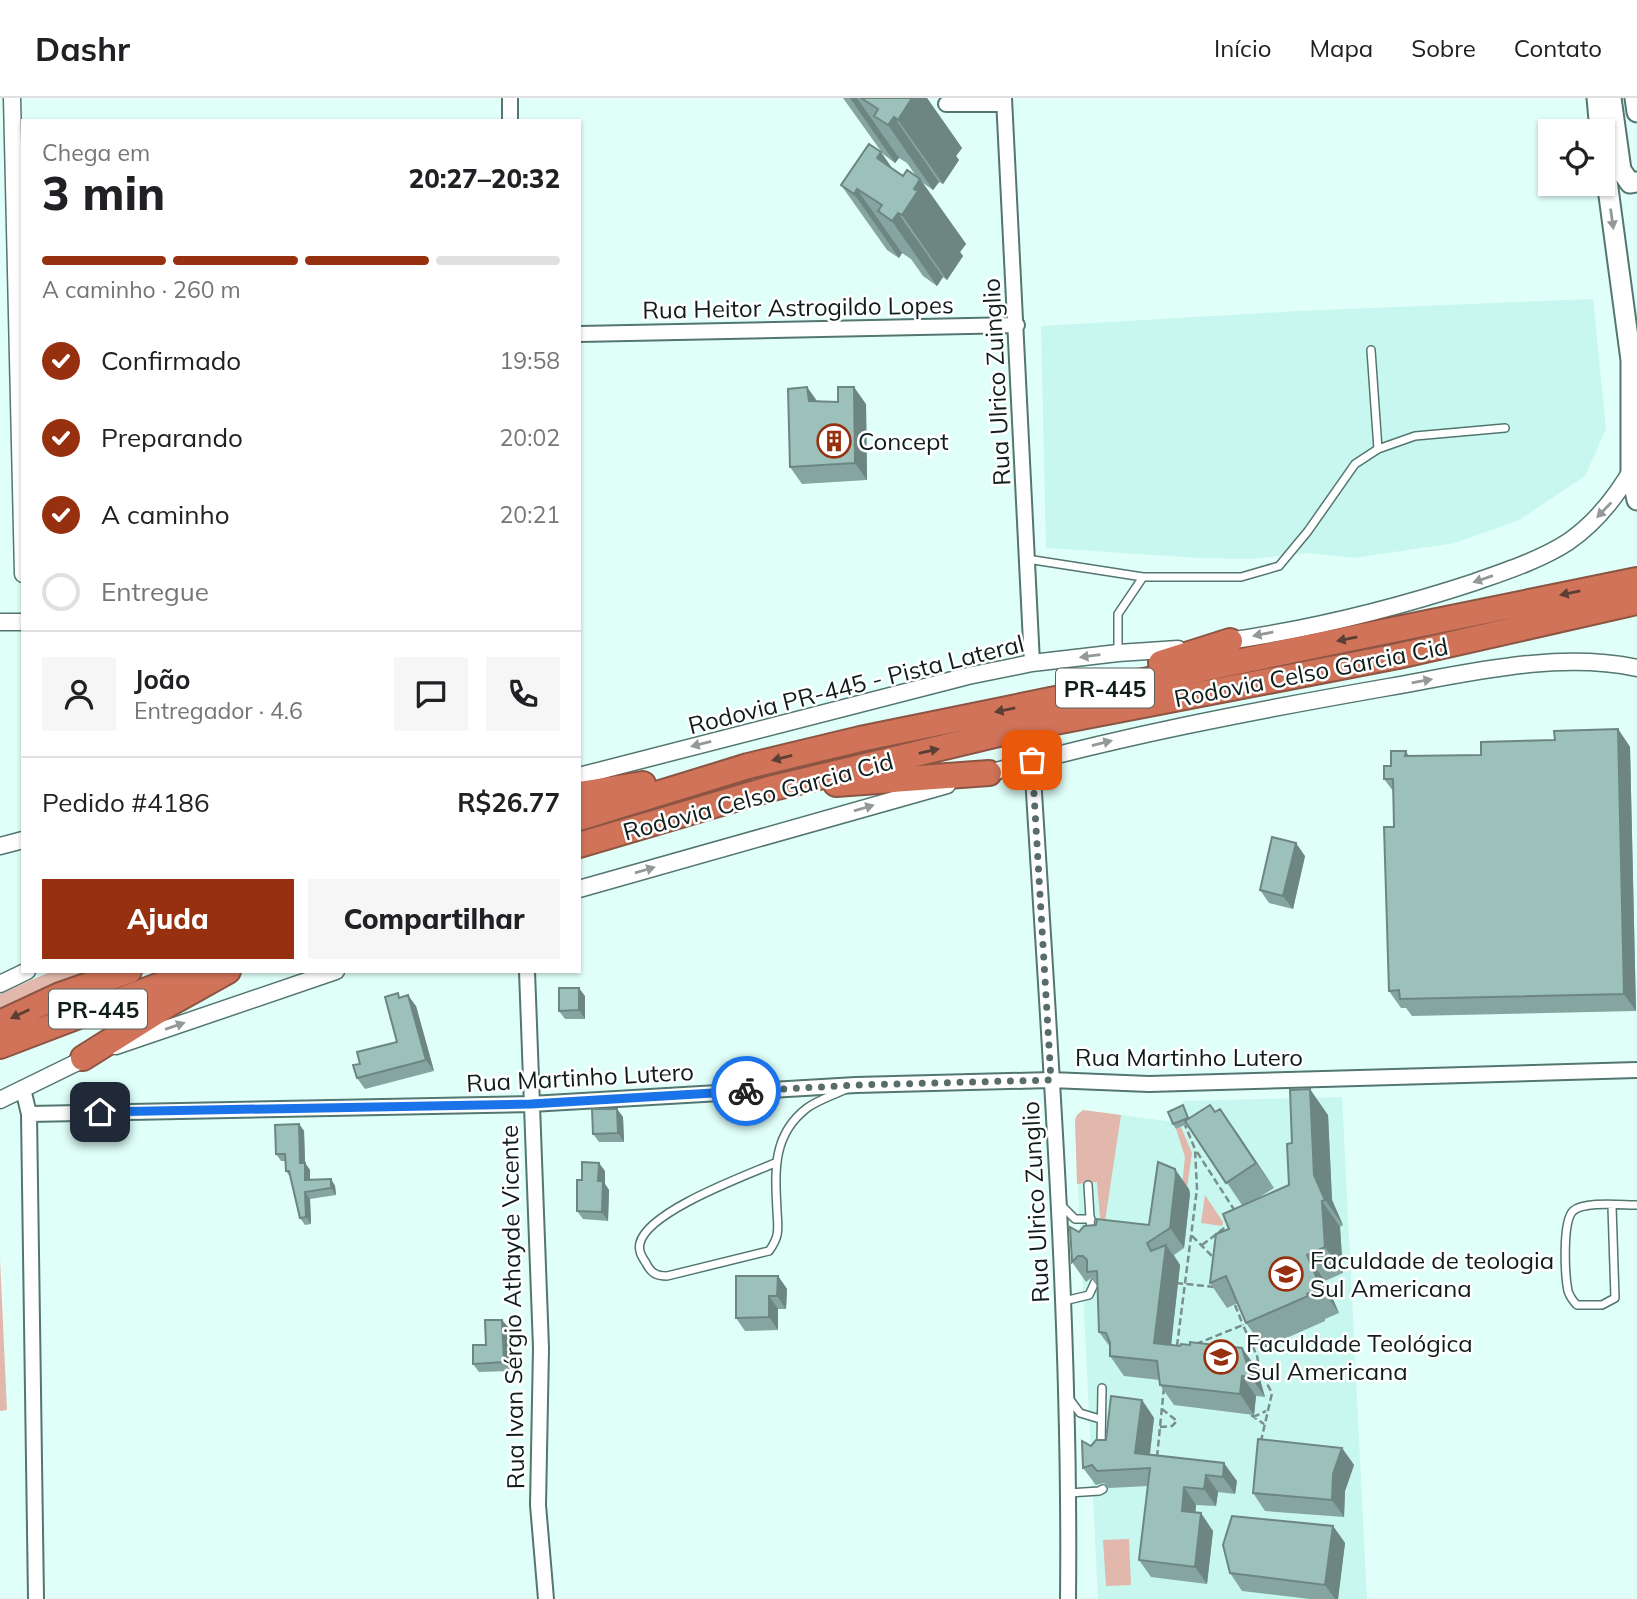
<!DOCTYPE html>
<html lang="pt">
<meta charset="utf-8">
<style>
:root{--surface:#fff;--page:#f6f6f6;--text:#202124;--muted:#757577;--line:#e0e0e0;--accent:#97300e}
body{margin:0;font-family:Mulish,sans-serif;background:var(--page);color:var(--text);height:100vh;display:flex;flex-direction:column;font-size:26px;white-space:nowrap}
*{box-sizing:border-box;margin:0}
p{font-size:23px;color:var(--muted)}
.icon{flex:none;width:38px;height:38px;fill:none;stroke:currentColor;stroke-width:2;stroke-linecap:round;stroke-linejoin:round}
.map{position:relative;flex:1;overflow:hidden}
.details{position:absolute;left:21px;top:21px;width:560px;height:854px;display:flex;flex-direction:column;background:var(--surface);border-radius:0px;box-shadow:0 2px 5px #0004}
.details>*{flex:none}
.controls{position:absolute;left:1538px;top:21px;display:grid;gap:14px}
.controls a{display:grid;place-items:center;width:77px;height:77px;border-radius:0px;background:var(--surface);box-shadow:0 2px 5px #0004;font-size:35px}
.pin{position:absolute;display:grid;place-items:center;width:60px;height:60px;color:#fff;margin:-30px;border-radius:14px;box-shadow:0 4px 10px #0006}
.courier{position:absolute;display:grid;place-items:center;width:70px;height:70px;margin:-35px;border:5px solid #1a73e8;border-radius:50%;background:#fff;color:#222;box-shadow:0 2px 9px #0007}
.head em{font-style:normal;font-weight:800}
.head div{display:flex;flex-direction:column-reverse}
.head{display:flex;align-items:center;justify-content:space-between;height:119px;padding:0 21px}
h1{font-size:46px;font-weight:800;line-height:52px}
.bar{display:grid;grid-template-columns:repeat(4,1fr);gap:10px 7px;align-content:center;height:84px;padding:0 21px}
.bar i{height:9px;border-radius:5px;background:var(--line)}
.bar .active{background:var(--accent)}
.bar p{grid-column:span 4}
.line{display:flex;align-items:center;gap:18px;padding:0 21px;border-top:2px solid var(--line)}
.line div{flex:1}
.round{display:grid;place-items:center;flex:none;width:74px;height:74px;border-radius:0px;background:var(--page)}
ol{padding:0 21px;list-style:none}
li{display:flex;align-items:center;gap:21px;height:77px}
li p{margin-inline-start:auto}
li .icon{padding:7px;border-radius:50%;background:var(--accent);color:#fff;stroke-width:4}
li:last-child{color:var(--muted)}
li i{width:38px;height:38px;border:4px solid var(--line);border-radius:50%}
.button{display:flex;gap:14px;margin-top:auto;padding:14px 21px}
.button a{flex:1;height:80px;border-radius:0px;background:var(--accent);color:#fff;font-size:28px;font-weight:800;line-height:80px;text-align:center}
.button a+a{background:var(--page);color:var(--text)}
header{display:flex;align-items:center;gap:42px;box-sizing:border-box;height:98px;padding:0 35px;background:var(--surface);border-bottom:2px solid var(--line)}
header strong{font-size:33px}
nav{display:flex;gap:38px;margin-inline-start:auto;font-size:24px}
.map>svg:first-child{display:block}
</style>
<header>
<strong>Dashr</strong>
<nav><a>Início</a><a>Mapa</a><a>Sobre</a><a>Contato</a></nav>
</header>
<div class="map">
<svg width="1637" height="1501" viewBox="0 0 1637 1501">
<rect width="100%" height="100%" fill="#e0fff9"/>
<!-- built -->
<path fill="#c7f7ee" d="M1593 201 1606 331 1585 378 1519 422 1455 445 1354 460 1308 455 1249 461 1201 460 1046 450 1041 228 1298 213Z
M1342 999 1367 1501H1098L1075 1028 1077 1017 1083 1012 1174 1024 1184 1020 1180 1007 1184 1003Z"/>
<!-- green -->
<path fill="#e2b8ac" d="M52 873H108L0 922V896Z
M1083 1012 1121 1017 1102 1143 1097 1084 1077 1086 1075 1022 1077 1017Z
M1181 1029 1192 1055 1187 1090 1182 1088 1185 1059 1176 1031Z
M1205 1097 1223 1124 1222 1128 1201 1125Z
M0 1161 7 1312 0 1313Z
M1129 1441 1131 1487 1106 1488 1103 1442Z"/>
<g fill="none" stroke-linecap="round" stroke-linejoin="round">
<defs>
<path id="service" d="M1371 252 1378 351
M1027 461 1143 479
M1118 554V516L1143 479H1241L1279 468 1308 433 1355 366 1378 351 1415 338 1505 330
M775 1065C745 1078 648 1113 640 1145 638 1153 642 1159 646 1165 651 1175 656 1178 667 1178L769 1153C780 1138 778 1131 777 1113 775 1073 772 1037 807 1010 818 1002 834 997 846 991
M1088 1087 1091 1135
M1062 1108 1075 1121H1091
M1612 1108 1615 1200 1602 1207H1577C1573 1203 1570 1199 1568 1193 1565 1178 1562 1124 1573 1113 1584 1103 1621 1107 1637 1107
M1064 1203 1089 1197 1095 1184
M1068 1299 1080 1315 1100 1321
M1101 1349 1102 1290
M1069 1395 1099 1393 1103 1391"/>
<path id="minor" d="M510 0V23
M1004 0 1032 565
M946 6H1004
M579 236 1017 227
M1032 662C1049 942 1071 1221 1068 1501
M527 873 541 1250 538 1407 546 1501
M23 991 29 1016 36 1501
M29 1016 531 1006 856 987 1051 982 1149 986 1637 972"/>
<path id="tertiary" d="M12 0 23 476
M0 524H23
M1221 544C1307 532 1393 511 1475 484 1506 473 1540 462 1568 444 1597 424 1617 398 1634 368
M982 677C1116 639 1252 613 1389 589 1469 575 1556 553 1637 570
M579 678 968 578 1032 565 1118 555 1178 551
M0 748 23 742
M579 791 947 687
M0 886 27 873
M116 948 336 873
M0 1002 92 957"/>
<path id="secondary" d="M1597 0 1600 33
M1611 0 1621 72 1630 85 1637 84
M1635 0 1637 14
M1603 53 1631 262V373L1637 402"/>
<path id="motorway" d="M1161 565 1230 543
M836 686 989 675
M579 696 643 686
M579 720 748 668 860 641 1637 482
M579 747 769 691 1024 630 1398 558 1637 504
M0 925 60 897 129 873
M0 948 197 873
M83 960 169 906 228 873"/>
</defs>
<!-- service casing -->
<use href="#service" stroke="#537670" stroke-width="10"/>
<!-- minor casing -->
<use href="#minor" stroke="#537670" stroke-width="18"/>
<!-- tertiary casing -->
<use href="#tertiary" stroke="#537670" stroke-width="19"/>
<!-- secondary casing -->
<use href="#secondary" stroke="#537670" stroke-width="23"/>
<!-- motorway casing -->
<use href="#motorway" stroke="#8c5543" stroke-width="28"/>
<!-- path -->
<path stroke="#788f8b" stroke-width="2.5" stroke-dasharray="7 3.5" stroke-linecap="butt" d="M1197 1054 1235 1113
M1192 1138 1214 1160
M1202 1147 1231 1125
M1176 1185 1215 1189
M1235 1207 1243 1227
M1196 1246 1243 1227 1257 1258 1260 1273 1272 1295 1261 1343
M1177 1248 1197 1091 1195 1051 1185 1027
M1251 1317 1264 1326
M1253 1319 1266 1313
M1160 1329 1172 1328 1177 1323 1162 1311
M1157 1359 1164 1289"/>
<!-- service -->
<use href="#service" stroke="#fff" stroke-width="7"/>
<!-- minor -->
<use href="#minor" stroke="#fff" stroke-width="14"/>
<!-- tertiary -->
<use href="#tertiary" stroke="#fff" stroke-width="16"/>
<!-- secondary -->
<use href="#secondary" stroke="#fff" stroke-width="19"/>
<!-- motorway -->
<use href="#motorway" stroke="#d07359" stroke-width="24"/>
</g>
<!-- wall -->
<path fill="#86a5a0" d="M843 0H927L962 50 956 58 959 62 943 86 939 84 933 92 923 85 966 146 960 154 963 158 947 182 943 179 937 188 923 178 911 161 902 155 899 160 887 152 841 87 893 71 903 78H916L907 65 899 60 895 65 883 56Z
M807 289 817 303 866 306 867 382 802 386 790 369Z
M1618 631 1630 649 1636 913 1412 918 1406 910H1401L1389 893 1394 729 1393 693 1384 681 1391 668 1406 653 1409 658 1481 657 1555 642Z
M1305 758 1293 811 1269 805 1260 792Z
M585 898V921H565L559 913Z
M401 899 416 908 434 973 365 991 357 980 360 966 397 944Z
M1183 1007 1189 1020 1215 1014 1220 1011 1274 1090 1258 1100 1289 1087 1292 1045 1328 1017 1332 1102 1343 1127 1340 1129 1343 1175 1325 1183 1339 1215 1325 1221V1223L1264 1250 1246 1225 1238 1205 1227 1210 1210 1185 1229 1131 1242 1107 1187 1026 1176 1031 1173 1026Z
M617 1011 623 1019 624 1044H599L593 1036Z
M299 1026 304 1033 305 1065 310 1072V1082L331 1081 335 1088 336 1097 310 1101 311 1126 305 1127 300 1120 291 1080 286 1073 285 1063H281L276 1056Z
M605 1073V1086L609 1092 608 1123 583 1121 577 1113 582 1082Z
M1189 1091 1190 1096 1184 1150 1174 1157 1180 1167 1171 1247 1242 1250 1257 1271 1265 1299 1256 1298 1254 1317 1174 1307 1160 1287V1282L1124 1278 1110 1258V1249L1099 1234 1098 1189 1091 1180 1086 1184 1072 1164 1079 1134 1096 1127H1149Z
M778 1178 787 1191 786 1211H778V1232L745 1233 736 1220Z
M509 1230 510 1273 479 1274 473 1266 486 1247Z
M1142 1302 1154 1320 1150 1356 1237 1383 1235 1396 1218 1394 1216 1408 1196 1407 1195 1414 1213 1433 1207 1486 1151 1479 1139 1462 1148 1388 1109 1390 1104 1385 1096 1387 1083 1370 1091 1348 1106 1342Z
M1342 1350 1354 1367 1345 1393 1344 1419 1265 1413 1253 1395Z
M1333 1428 1345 1445 1338 1501H1310L1242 1493 1230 1475Z"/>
<!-- shaded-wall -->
<path fill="#6d8682" d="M850 0H857L899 60 895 65Z
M912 0H927L962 50 956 58 959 62 943 86 898 22Z
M894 19 939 84 933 92 888 27Z
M881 54 913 100 914 91 920 81 966 146 960 154 963 158 947 182 902 117 877 60Z
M857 91 902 155 899 160 854 96Z
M898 115 943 179 937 188 892 123Z
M807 289 819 306 809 303Z
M854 289 866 306 867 382 855 365Z
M1618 631 1630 649 1636 913 1624 896Z
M1296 745 1305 758 1293 811 1283 798Z
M579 890 585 898V921L579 912Z
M408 897 416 908 434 973 426 962Z
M1310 991 1328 1017 1332 1102 1343 1127 1325 1102 1314 1077Z
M617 1011 623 1019 624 1044 618 1035Z
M1220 1011 1238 1036 1274 1090 1256 1065Z
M299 1026 304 1033 305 1065 310 1072V1089L305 1082 300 1065Z
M599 1065 605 1073V1086L609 1092 608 1123 602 1114 598 1083Z
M1175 1071 1189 1091 1190 1096 1184 1150 1170 1130Z
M331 1081 335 1088 336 1097 331 1090Z
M305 1094 310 1101 311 1126 306 1119Z
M1322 1103 1340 1129 1343 1175 1325 1149Z
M1147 1145 1161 1166 1166 1147 1180 1167 1169 1266 1154 1245 1151 1153Z
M1307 1157 1325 1183 1339 1215 1321 1190Z
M778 1178 787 1191 786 1211 777 1198Z
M769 1198 778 1211V1232L769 1219Z
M502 1222 509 1230 510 1273 504 1264Z
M1242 1250 1257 1271 1265 1299 1251 1279Z
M1242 1278 1256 1298 1254 1317 1240 1296Z
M1142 1302 1154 1320 1148 1370 1135 1355Z
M1342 1350 1354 1367 1345 1393 1344 1419 1332 1402 1333 1376Z
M1224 1365 1237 1383 1235 1396 1223 1379Z
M1206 1377 1218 1394 1216 1408 1204 1391Z
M1184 1389 1196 1407 1194 1431 1182 1413Z
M1201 1415 1213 1433 1207 1486 1195 1469Z
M1333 1428 1345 1445 1338 1501H1335L1325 1487Z"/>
<!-- building -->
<path fill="#9cc0ba" stroke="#6d8682" stroke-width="2" d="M861 0H912L898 22 894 19 888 27 874 18 878 11Z
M869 46 881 54 877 60 903 78 907 72 920 81 914 91 918 93 902 117 898 115 892 123 878 113 882 107 857 91 854 96 841 87Z
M807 289 809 303 838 304V289H854L855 365 790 369 788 291Z
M1618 631 1624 896 1400 901 1399 892 1389 893 1384 729H1394L1393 681H1384V668H1391V653H1406L1405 658 1481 657V644L1555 642 1554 633Z
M1272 739 1296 745 1283 798 1260 792Z
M559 890H579V912L559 913Z
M398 895 399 900 408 897 426 962 357 980 353 967 360 966 357 954 397 944 385 899Z
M1310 991 1314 1077 1325 1102 1322 1103 1325 1149 1307 1157 1321 1190 1307 1196 1308 1198 1246 1225 1226 1178 1210 1185 1216 1136 1229 1131 1223 1116 1289 1087 1287 1046 1292 1045 1290 992Z
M1183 1007 1188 1020 1173 1026 1168 1014Z
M1210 1007 1215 1014 1220 1011 1256 1065 1226 1085 1185 1023Z
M592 1011H617L618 1035 593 1036Z
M299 1026 300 1065H305V1082L331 1081V1090L305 1094 306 1119 300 1120 289 1073H286L285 1056H276L275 1027Z
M582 1064 599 1065 598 1083H603L602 1114 577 1113V1082H582Z
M1158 1064 1175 1071 1176 1076 1170 1130 1147 1145 1151 1153 1166 1147 1154 1245 1180 1248 1181 1246 1190 1247V1244L1242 1250 1251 1279 1242 1278 1240 1296 1160 1287 1157 1263 1110 1258V1245L1106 1235 1099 1234 1097 1173 1087 1174V1162L1083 1158H1078L1072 1164 1070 1129 1079 1134 1084 1128 1096 1127 1097 1121 1149 1127Z
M736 1178H778L777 1198H769V1219L736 1220Z
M485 1222H502L504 1264 473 1266V1247H486Z
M1111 1298 1142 1302 1135 1355 1224 1365 1223 1379 1206 1377 1204 1391 1184 1389 1182 1413 1201 1415 1195 1469 1139 1462 1150 1370 1097 1373 1092 1367 1083 1370 1082 1343 1091 1348 1096 1342H1106Z
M1258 1341 1342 1350 1333 1376 1332 1402 1253 1395Z
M1232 1418 1333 1428 1325 1487 1230 1475 1223 1447Z"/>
<!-- one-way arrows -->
<defs><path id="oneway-solid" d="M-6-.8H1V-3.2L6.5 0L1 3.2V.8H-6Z" transform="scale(1.75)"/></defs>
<g fill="#939998">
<use href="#oneway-solid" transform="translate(1612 121) rotate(82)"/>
<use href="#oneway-solid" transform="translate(1604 412) rotate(134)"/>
<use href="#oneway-solid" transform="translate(1483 481) rotate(161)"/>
<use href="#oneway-solid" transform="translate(1263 536) rotate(169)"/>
<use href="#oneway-solid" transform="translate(1090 558) rotate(173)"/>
<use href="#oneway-solid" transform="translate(1422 583) rotate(-10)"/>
<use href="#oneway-solid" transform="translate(1102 645) rotate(-14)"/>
<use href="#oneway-solid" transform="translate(701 646) rotate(166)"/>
<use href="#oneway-solid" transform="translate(864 710) rotate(-16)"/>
<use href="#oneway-solid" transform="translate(645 772) rotate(-16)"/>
<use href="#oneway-solid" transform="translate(175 928) rotate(-19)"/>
</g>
<g fill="#5c3f34">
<use href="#oneway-solid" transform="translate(1570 495) rotate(168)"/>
<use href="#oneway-solid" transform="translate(1347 541) rotate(168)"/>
<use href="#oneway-solid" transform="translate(1005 612) rotate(169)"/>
<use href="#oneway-solid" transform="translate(929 653) rotate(-13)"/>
<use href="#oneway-solid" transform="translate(782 660) rotate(166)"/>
<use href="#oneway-solid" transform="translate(20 916) rotate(155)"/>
</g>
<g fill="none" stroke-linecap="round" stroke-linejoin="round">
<!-- done -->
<path stroke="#586c69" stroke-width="7" stroke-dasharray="0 12.6" d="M746 993 856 987 1051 982 1032 662"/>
<!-- route -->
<path stroke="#1a73e8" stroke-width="9" d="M100 1014 531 1006 746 993"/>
</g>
<!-- icons -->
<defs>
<symbol id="building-ring" viewBox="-11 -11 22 22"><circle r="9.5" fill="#fff" stroke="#97300e" stroke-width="1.5"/><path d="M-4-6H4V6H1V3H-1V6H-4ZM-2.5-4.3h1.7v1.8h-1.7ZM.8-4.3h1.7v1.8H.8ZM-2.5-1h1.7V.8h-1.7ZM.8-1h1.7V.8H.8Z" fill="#97300e"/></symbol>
<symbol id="university-ring" viewBox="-11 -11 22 22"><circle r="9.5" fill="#fff" stroke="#97300e" stroke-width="1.5"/><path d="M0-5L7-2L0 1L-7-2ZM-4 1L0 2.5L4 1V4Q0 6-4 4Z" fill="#97300e"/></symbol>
</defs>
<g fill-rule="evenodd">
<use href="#building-ring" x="815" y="324" width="38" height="38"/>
<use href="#university-ring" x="1267" y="1157" width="38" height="38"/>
<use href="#university-ring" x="1202" y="1240" width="38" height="38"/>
</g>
<g text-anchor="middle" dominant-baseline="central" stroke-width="5" stroke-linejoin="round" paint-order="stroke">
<!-- shield labels -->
<g fill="#fff" stroke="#57615f" stroke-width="2">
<rect x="1056" y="570.5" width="98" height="39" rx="5"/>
<rect x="49" y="891.5" width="98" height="39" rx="5"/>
</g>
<g font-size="23" font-weight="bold" fill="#0f1d1b">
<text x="1105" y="590">PR-445</text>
<text x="98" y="911">PR-445</text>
</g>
<!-- street labels -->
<g font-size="24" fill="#0f1d1b" stroke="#fff">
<text transform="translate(798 209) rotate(-1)">Rua Heitor Astrogildo Lopes</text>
<text transform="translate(996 284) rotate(-93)">Rua Ulrico Zuinglio</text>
<text transform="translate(1311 574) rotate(-11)">Rodovia Celso Garcia Cid</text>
<text transform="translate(856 586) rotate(-14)">Rodovia PR-445 - Pista Lateral</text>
<text transform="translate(758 698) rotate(-15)">Rodovia Celso Garcia Cid</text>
<text x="1189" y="959">Rua Martinho Lutero</text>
<text transform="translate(580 979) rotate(-3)">Rua Martinho Lutero</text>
<text transform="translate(1035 1104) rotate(-93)">Rua Ulrico Zunglio</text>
<text transform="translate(512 1209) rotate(-91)">Rua Ivan Sérgio Athayde Vicente</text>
</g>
<!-- poi labels -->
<g font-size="24" fill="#0f1d1b" stroke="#fff" text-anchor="start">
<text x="858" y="343">Concept</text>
<text x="1310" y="1162">Faculdade de teologia<tspan x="1310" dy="28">Sul Americana</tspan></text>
<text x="1246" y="1245">Faculdade Teológica<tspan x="1246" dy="28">Sul Americana</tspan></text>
</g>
</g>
</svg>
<div class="controls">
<a><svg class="icon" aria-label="locate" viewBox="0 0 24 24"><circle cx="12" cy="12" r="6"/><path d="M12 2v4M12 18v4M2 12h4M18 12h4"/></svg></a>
</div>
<div class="pin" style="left:1032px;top:662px;background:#ea580c"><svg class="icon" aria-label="bag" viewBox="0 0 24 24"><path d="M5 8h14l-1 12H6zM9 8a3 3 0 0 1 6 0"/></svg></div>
<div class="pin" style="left:100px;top:1014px;background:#1f2937"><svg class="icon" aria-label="home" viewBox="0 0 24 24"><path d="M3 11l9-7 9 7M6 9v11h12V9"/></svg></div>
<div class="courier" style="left:746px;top:993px"><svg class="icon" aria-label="bike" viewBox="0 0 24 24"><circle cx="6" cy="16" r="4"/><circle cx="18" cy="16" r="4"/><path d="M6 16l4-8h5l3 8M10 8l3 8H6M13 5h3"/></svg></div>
<section class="details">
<div class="head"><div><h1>3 min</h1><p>Chega em</p></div><em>20:27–20:32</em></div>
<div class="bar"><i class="active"></i><i class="active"></i><i class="active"></i><i></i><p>A caminho · 260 m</p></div>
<ol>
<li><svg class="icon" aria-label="check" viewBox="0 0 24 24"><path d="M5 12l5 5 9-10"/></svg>Confirmado<p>19:58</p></li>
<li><svg class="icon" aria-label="check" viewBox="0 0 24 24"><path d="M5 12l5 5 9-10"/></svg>Preparando<p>20:02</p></li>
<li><svg class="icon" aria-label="check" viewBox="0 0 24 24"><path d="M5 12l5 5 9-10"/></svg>A caminho<p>20:21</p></li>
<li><i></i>Entregue</li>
</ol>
<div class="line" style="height:126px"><a class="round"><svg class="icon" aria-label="person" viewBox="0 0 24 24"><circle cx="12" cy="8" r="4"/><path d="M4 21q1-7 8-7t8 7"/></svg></a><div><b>João</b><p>Entregador · 4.6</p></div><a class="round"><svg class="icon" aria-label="chat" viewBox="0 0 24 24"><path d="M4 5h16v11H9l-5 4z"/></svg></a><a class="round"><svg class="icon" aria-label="phone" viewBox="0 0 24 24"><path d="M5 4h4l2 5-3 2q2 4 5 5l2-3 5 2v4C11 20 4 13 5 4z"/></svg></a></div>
<div class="line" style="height:91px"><div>Pedido #4186</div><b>R$26.77</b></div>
<div class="button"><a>Ajuda</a><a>Compartilhar</a></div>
</section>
</div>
